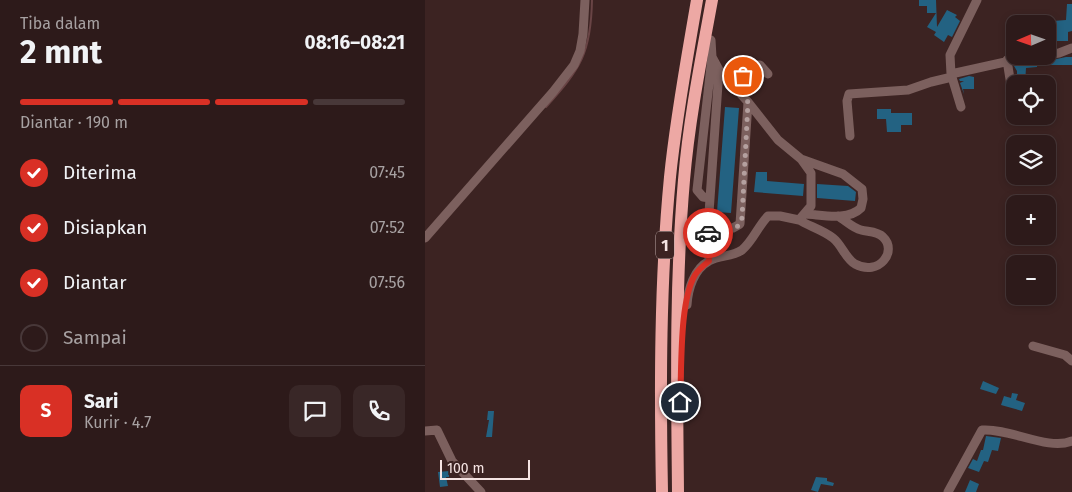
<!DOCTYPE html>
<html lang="id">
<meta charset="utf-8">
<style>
:root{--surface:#2d1a1a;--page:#392727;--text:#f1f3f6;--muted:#a7a1a2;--line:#483839;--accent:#d93025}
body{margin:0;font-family:"Fira Sans",sans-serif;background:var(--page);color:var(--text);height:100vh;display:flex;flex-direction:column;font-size:19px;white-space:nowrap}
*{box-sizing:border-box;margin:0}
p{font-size:16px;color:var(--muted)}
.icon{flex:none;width:28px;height:28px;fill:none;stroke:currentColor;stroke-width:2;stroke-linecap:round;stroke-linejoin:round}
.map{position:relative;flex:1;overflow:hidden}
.drawer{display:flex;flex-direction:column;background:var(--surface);width:425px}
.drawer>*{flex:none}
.needle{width:32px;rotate:268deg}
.tools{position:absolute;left:581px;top:15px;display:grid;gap:10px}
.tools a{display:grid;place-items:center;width:50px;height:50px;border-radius:10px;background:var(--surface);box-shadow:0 2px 8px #0003,0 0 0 1px var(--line);font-size:25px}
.scale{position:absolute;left:15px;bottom:12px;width:90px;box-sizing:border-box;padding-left:5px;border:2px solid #f5e4e3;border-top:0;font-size:14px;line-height:18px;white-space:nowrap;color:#f5e4e3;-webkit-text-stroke:4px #3c2322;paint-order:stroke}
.pin{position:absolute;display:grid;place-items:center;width:42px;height:42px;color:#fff;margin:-21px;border:2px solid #fff;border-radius:50%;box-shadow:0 1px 5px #0007}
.courier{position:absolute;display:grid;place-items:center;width:50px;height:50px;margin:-25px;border:4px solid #d93025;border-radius:50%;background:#fff;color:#222;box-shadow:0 1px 6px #0007}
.overview em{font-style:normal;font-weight:700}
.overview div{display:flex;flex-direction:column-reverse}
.overview{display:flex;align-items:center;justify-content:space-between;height:85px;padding:0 20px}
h1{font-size:32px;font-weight:700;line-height:38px}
.bar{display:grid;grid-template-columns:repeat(4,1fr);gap:8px 5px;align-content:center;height:60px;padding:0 20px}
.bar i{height:6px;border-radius:4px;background:var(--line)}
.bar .on{background:var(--accent)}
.bar p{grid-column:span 4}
.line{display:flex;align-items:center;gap:12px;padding:0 20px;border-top:1px solid var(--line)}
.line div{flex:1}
.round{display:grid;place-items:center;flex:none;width:52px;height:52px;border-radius:10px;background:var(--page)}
ol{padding:0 20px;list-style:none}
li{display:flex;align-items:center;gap:15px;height:55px}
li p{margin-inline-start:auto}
li .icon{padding:5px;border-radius:50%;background:var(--accent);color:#fff;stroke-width:4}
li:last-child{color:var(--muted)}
li i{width:28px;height:28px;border:2px solid var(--line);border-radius:50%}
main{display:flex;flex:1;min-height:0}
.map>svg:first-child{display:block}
</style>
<main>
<section class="drawer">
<div class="overview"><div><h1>2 mnt</h1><p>Tiba dalam</p></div><em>08:16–08:21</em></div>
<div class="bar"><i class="on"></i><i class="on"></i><i class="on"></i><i></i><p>Diantar · 190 m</p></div>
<ol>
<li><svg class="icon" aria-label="check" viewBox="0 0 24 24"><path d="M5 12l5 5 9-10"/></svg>Diterima<p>07:45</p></li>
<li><svg class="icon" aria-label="check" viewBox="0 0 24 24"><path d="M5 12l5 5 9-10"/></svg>Disiapkan<p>07:52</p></li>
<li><svg class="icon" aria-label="check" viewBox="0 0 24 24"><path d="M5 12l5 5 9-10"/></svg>Diantar<p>07:56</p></li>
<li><i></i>Sampai</li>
</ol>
<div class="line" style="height:90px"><b class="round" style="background:var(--accent);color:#fff">S</b><div><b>Sari</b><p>Kurir · 4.7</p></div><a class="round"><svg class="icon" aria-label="chat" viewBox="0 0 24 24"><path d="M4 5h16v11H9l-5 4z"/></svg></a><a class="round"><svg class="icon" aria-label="phone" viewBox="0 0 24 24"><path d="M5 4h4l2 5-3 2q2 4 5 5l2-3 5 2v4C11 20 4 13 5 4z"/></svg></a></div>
</section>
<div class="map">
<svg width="647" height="492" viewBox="0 0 647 492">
<rect width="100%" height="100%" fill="#3c2322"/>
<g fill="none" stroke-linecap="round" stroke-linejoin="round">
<!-- stream -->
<path stroke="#694445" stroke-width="2" d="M121 107C156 68 166 53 167 0"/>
</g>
<!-- building -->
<path fill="#236282" d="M494 0H511L512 27 522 10 532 15 530 17 535 21 527 37 523 35 519 42 509 35 511 32 502 27 511 13H502V6H494Z
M642 4H647V31L643 32V41H622V36L629 34 628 21 641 20Z
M641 57H647V65H622V61Z
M612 59V67L601 68 600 84 592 83V71L589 66 608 62Z
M544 76 549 77V89H538L539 94 535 83 539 81H535L534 79Z
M300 107 314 108 306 213 292 212Z
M452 109H466V113H487V125H476V132H462L461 119H452Z
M331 172H342V181L379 184 378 196 329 192Z
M392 184 423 186 431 192 430 201 392 198Z
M289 234H300V236H307L303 243 297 246H290Z
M558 381 574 388 571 394 555 389Z
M587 393 593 394 591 400 600 403 597 411 576 405 579 396 586 398Z
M63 411H69L67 437H61L64 420H62Z
M561 436 576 438 573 451 567 450 563 462 559 461 554 472 543 468 548 459 552 461 556 450H558Z
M24 471V477H21L23 486 15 487 13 472Z
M391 477 402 478V481L409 483 408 486 396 484 393 492 386 490Z
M545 480 554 484 551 492H540Z"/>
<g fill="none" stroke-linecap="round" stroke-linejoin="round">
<!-- minor -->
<path stroke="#7c605e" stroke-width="9" d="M622 55 634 53 647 48
M582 60 587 92
M526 74 607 56
M308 85 330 65H335L343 74
M536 107 526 74 525 55 552 0
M425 136 422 101 424 94 483 90 506 82 527 77
M376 159 418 174 437 189 438 199 436 208C423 221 398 215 381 214
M285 198 278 197 272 190 287 57
M374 220C384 226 398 230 408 238 417 245 420 258 430 264 454 277 473 251 458 237 452 231 443 232 436 230 428 228 420 220 413 216
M283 227 308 228 315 224 323 102
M0 238 128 92 149 65 155 51 158 34 160 0
M284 261 283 227 294 70
M262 305C263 289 269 269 284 261 294 255 307 257 317 250 328 241 333 226 343 216H355L374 220 386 206V173L376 159 353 140 323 102 294 70 287 57 286 40
M608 346 640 355 647 361
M0 431 12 430 27 461 56 492
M523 492 557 430C585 428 623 451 647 441"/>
<!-- highway -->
<path stroke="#eda8a4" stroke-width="12" d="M237 492C235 387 235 281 245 177 251 117 262 59 272 0
M253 492C252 388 250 284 259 180 264 120 276 60 287 0"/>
</g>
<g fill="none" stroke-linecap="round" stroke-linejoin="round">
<!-- done -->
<path stroke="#b4a09f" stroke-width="5" stroke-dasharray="0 9" d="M283 233V227H312L317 218 323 102 308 85 318 76"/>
<!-- route -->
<path stroke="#d93025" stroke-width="6" d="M255 402C257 369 254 302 270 275 273 270 279 265 284 261L283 233"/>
</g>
<g text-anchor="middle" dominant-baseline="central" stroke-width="4" stroke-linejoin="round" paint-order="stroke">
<!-- shield labels -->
<rect fill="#3c2322" stroke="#beaaa9" stroke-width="1" x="231" y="231.5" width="18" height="27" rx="4"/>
<g font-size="16" font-weight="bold" fill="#f5e4e3">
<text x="240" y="245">1</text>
</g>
</g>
</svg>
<div class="tools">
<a><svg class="needle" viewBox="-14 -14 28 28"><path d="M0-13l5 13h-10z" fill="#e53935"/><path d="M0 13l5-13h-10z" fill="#a7a1a2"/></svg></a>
<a><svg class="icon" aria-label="locate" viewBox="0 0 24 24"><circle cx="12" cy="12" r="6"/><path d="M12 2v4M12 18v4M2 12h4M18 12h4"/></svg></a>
<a><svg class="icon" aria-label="layers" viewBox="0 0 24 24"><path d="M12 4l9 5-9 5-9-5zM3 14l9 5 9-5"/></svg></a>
<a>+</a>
<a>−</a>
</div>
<div class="scale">100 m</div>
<div class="pin" style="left:318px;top:76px;background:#ea580c"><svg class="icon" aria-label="bag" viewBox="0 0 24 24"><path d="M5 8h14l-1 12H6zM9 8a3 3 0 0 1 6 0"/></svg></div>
<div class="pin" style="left:255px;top:402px;background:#1f2937"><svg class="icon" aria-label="home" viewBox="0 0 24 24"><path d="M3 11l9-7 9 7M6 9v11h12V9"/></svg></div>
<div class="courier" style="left:283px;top:233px"><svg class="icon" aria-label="car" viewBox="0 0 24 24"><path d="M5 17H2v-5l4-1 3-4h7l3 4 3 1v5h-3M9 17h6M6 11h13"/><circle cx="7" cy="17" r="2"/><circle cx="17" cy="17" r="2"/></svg></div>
</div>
</main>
